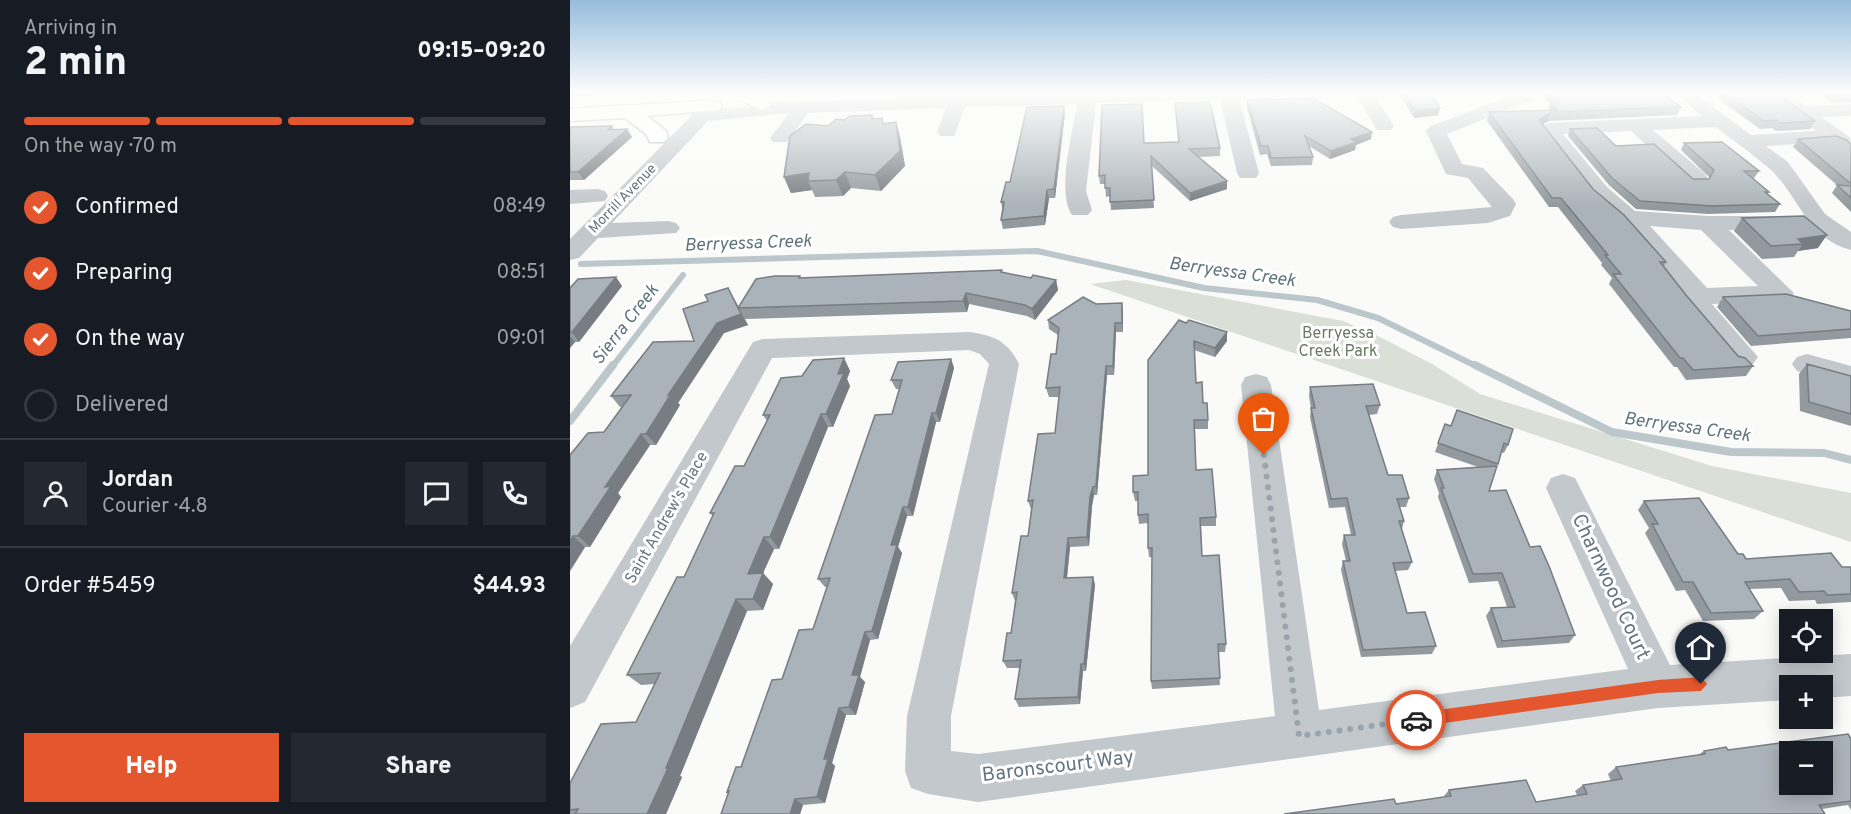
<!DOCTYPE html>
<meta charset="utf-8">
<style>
:root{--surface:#171b24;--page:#242831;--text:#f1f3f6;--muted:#9ea1a6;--line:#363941;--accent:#e4572e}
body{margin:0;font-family:Overpass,sans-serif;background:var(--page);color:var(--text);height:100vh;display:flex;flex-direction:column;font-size:22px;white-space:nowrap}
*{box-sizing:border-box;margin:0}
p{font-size:20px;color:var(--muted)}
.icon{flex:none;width:33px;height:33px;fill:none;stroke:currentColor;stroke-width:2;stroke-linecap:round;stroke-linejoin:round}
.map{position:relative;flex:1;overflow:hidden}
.details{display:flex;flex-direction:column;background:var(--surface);width:570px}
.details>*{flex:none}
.tools{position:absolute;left:1209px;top:609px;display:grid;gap:12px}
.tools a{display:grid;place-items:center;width:54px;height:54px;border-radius:0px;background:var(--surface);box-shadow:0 3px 15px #0003;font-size:30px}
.pin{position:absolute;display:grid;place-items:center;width:51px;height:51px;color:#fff;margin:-62px -26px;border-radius:50% 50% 50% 0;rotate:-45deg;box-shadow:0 0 6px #0007}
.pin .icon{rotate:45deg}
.courier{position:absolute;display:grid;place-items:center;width:60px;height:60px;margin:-30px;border:4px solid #e4572e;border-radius:50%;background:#fff;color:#222;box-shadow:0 2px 8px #0007}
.headline em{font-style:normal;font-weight:800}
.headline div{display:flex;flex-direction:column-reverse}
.headline{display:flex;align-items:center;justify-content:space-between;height:102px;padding:0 24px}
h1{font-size:39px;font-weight:800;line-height:45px}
.bar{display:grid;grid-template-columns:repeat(4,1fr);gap:9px 6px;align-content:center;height:72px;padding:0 24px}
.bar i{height:8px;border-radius:4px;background:var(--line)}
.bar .current{background:var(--accent)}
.bar p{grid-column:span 4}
.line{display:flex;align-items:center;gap:15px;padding:0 24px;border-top:2px solid var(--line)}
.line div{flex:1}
.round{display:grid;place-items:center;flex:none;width:63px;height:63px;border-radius:0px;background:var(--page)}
ol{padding:0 24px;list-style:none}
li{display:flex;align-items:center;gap:18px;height:66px}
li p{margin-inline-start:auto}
li .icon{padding:6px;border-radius:50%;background:var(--accent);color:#fff;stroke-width:4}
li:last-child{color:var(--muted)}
li i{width:33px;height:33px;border:3px solid var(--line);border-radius:50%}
.action{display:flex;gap:12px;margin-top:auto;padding:12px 24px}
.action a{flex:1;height:69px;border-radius:0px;background:var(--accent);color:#fff;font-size:24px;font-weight:800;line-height:69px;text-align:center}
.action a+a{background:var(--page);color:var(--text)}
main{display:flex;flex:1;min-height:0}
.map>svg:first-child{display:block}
</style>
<main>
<section class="details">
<div class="headline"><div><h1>2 min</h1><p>Arriving in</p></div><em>09:15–09:20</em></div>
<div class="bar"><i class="current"></i><i class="current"></i><i class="current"></i><i></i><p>On the way · 70 m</p></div>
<ol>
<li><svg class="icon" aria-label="check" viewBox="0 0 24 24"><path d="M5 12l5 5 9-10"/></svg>Confirmed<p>08:49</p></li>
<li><svg class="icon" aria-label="check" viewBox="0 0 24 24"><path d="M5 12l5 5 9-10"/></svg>Preparing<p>08:51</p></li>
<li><svg class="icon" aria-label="check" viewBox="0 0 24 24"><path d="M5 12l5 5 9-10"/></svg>On the way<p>09:01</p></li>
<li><i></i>Delivered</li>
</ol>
<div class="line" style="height:108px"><a class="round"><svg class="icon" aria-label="person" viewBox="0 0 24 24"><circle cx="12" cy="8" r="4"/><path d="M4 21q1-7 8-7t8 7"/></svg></a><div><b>Jordan</b><p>Courier · 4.8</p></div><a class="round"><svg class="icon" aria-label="chat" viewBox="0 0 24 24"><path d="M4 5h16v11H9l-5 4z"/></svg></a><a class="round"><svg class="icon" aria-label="phone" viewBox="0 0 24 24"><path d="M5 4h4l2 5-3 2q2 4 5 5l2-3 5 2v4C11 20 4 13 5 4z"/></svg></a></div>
<div class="line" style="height:78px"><div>Order #5459</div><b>$44.93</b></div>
<div class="action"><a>Help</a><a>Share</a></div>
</section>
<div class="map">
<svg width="1281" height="814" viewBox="0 0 1281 814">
<rect width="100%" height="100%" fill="#fafaf8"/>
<!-- built -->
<path fill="#e8e9e9" d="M177 93H360L171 99Z"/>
<!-- green -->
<path fill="#dadfd7" d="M556 280 773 321 806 335 862 364 910 394 1142 466 1281 493V542L520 284Z"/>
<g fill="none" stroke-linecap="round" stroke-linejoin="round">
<!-- stream-far1 -->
<path stroke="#bbc7cb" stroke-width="6" d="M11 264 467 251 634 288 747 300 808 318 908 367
M42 367 113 275"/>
<!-- stream -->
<path stroke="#bbc7cb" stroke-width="8" d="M905 365 1042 432 1161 452 1254 453 1281 460
M0 421 43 365"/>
<defs>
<path id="major" d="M160 93H185L202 104 192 110 163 97Z
M142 100 149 102 152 106 149 110 77 116 96 131 98 138 94 142H80L76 134 55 118 0 121V109Z"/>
</defs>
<!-- major casing -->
<use href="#major" stroke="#b5babe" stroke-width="3"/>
<!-- minor -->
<path fill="#c3c8cc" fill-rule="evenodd" d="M505 93H678L675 97 669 98 689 173 686 178H670L667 173 650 99 526 103 516 191 522 210 518 215H502C486 191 503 132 507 104L395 107 384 136H370L367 132 376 108 238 113 217 142H203L200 138 219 113 138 121 42 223 98 221 106 223 110 228 106 233 28 238 9 258 0 260V239L126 111 181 107 206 102Z
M785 93H803L824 126 821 130H807Z
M948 93H973L970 97 877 134 892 164 913 168 943 199 946 204 940 216 918 223 831 229 823 227 819 222 823 217 831 215 922 207 898 178 876 174 856 131 859 127Z
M1105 93H1125L1181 135 1246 131 1205 101 1202 97 1205 93H1217L1236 106 1281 104V116L1251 117 1278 136 1281 140 1278 144 1271 146 1261 142 1196 146 1218 162 1255 214 1281 232V250C1237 239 1229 196 1201 170 1184 155 1164 141 1146 127L1083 130 1135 174 1138 179 1135 184H1119L1061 131 993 134 1037 187 1065 211 1138 216H1219L1223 221 1219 226 1211 228 1159 230 1224 293 1220 299 1211 301 1142 304 1188 357 1183 364 1173 367 1163 364 1112 303 1108 297 1111 291 1051 223 1021 197 968 129 978 123 1132 116ZM1080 226 1131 230 1188 286 1137 288Z
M27 189 35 191 38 196 35 201 0 204V190Z
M399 332C423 335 438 341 449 364L381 716V751L408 754 705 716 671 385 675 377 686 374 697 377 701 385 749 710 1058 669 976 488 981 478 993 474 1005 478 1100 665 1281 654V696L1252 698V686H1220V700L1088 708 408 802 358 794 341 788 335 771 337 716 419 364 410 354 399 350 202 358 15 702 0 708V646L183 342 193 339Z
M1237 354 1281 366V386L1227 371 1222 364 1227 357Z"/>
<!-- major -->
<use href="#major" fill="#fff" fill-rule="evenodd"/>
</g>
<!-- wall -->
<path fill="#929a9f" d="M0 93H44L41 95 0 97Z
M829 93H859L868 115 844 118Z
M974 93H1092L1111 107 1107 115 978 121 972 125 1023 189 1096 262 1094 266 1116 295 1168 356 1183 366 1176 376 1116 380 1107 367H1104L1039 284 1042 278 1031 265 1032 263 988 207H979L917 121 919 112 978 110 980 104 973 97Z
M1151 93H1206L1245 121 1240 129 1206 131 1202 128 1190 129 1148 99Z
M1246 93H1281V102L1262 103Z
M677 100 801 139 786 145 785 150 760 159 739 146 743 157 742 165 701 166 697 154 690 155 677 108Z
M605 103 650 148V156L628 157 657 189 620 201 581 165 584 208 541 210 540 196 536 197 535 184H530L529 176 574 143 609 142Z
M495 113 485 198H479L475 225 433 229 431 220 433 211 431 202 440 182Z
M302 115 304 119 312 118 314 124 326 122 330 137 335 166 311 191 281 188 273 196 245 197 242 190 221 193 214 177 258 126 274 120Z
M42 126 44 129H57L62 137 14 180H0V127Z
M1000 129 1046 146 1123 179H1139L1140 178 1111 150 1114 143 1189 171 1184 178H1183L1199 192 1197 194 1210 204 1205 212 1138 214 1066 209 1039 185 998 136Z
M1228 139 1281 144V212L1262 193 1267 185 1223 147Z
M1172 218 1248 248 1228 251 1224 257 1192 259 1164 231Z
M432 270V273L461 278 486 280 488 290 465 320 457 316 399 304 397 312 175 319 178 325 154 333 108 403 110 405 86 445H80L48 493 51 497 20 547H15L0 571V455L34 432 53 407H50L41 396 124 341 138 301 158 288 169 307 231 278Z
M52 286 9 342H5L0 348V288Z
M1153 297 1281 311V338L1181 346 1147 307Z
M526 304 553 312V332H546L544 375H537L527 495H524L522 506 519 546 500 547 497 578 523 577 525 585 516 671H513L510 704 449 707 445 699 450 668H437L433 661 441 633 445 601 442 593 458 536 461 509 458 501 485 433 489 397H479L476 388 486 354 488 335 479 329 478 320Z
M609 320 657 341 645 357 624 350 626 383 638 420V429H625L626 470 646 517V526H631L632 556 656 644 655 652H648L650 685 582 689 581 681 582 557H579L578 548V523L569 524 568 515V501H565L563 492 578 475Z
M274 358 280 371 277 379 280 386 263 427H258L209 549H204L193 573 203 584 193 610 177 611 110 776 112 777 96 814H0V783L66 722 85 684 71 685 57 675 114 577 143 516 140 513 174 466 197 421 193 415 232 376Z
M381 359 384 368 370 422H366L343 516H337L328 547 332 553 308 639 300 640 290 677 295 682 286 715H276L262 763 265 766 255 803 233 805 230 814H151L159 793 157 792 171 767 212 679 243 629 257 587H255L248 579 322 414 329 389H326L321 380Z
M1237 364 1281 376V426L1230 411 1229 374Z
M740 387 810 405 807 414 799 415 818 475 839 498 836 507H830L834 521 832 529 842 562 838 570 825 571 837 613 866 646 862 654 791 657 771 570 773 561H776L772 544 774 535H781L775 507 759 508 740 417 741 408 739 396Z
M875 424 938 445 934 453 931 452 919 491 960 547 1005 635 999 643 927 648 916 616 921 608 937 607 928 581 899 583 868 497 869 493 864 479 867 470 908 467 865 452Z
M1074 501 1176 559 1272 567H1281V602L1247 604 1245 600 1219 601 1211 588 1179 589 1193 611 1184 619 1133 621 1115 590 1106 591 1075 533 1079 528 1068 510Z
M1281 739V810L1278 805 1252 809 826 804 875 797 874 796 879 790 966 802 1007 795 1005 791 1013 785 1041 781 1038 774 1046 767 1128 755 1134 751 1158 750Z"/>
<!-- shaded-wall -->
<path fill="#777d82" d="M494 106 495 113 485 198 484 189Z
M870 108 868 115 844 118 845 110Z
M981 112 978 121 966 129 969 120Z
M326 122 330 137 335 166 311 191 305 175Z
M57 129 62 137 14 180 8 172Z
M802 132 801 139 786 145 785 150 760 159 761 151 781 139Z
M275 172 281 188 273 196 266 180Z
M239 173 238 181 242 190 221 193 214 177Z
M657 181V189L620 201V193Z
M477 190 479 198 475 225 474 216Z
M1257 235 1248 248 1228 251 1233 244 1228 239Z
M46 277 52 286 9 342 2 332Z
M486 280 488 290 465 320 462 309Z
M396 293 399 304 397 312 393 301Z
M552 303 553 312V332L552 323Z
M168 308 178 325 154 333 108 403 110 405 86 445 76 434 98 395 147 323Z
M545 323 546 332 544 375 543 366Z
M657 332V341L645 357V348Z
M0 336 5 342 0 348Z
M274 358 280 371 277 379 280 386 263 427 256 414 268 374Z
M381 359 384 368 370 422 366 413Z
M536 366 537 375 527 495 526 486Z
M362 413 366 422 343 516 338 507Z
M251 414 258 427 209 549 200 537Z
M71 434 80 445 48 493 51 497 20 547 8 536 35 487Z
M523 487 524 495 522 506 519 546 517 537 520 497Z
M333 507 337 516 328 547 332 553 308 639 302 631 321 545Z
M3 536 15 547 0 571V542Z
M194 537 204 549 193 573 203 584 193 610 183 599 178 574Z
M498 538 500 547 496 586 494 578Z
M523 577 525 585 516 671 514 664Z
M166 599 177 611 110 776 112 777 96 814H77Z
M295 632 300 640 290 677 295 682 286 715 279 707 282 675Z
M511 664 513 671 510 704 508 697Z
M269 708 276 715 262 763 265 766 255 803 247 797 254 759Z
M225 799 233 805 230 814H220Z"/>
<!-- building -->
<path fill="#aab3b9" stroke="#777d82" stroke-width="1.5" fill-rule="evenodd" d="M835 93H859L870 108 845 110Z
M980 93H1092L1111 107 981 112 969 120 1023 189 1054 215 1096 262H1090L1116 295 1168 356 1175 358 1183 366 1123 370 1113 358H1110L1043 274H1051L1035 255H1038L991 198H982L919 112 987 110 981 103H990Z
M1154 93H1206L1245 121 1210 123 1207 120 1194 121Z
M1263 93H1281V95H1267Z
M743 98 802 132 781 139 786 142 761 151 735 136 743 157 701 158 698 146H691L677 100Z
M640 102 650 148 619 149 657 181 620 193 581 156 584 200 540 202V188H535V175L529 176 532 105 572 104 574 143 609 142 605 103Z
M494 106 484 189 477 190 474 216 431 220 434 202H431L436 182H440L457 107Z
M302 115V119L312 118 313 124 326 122 330 151 305 175 275 172 266 180 238 181 239 173 214 177 220 136 236 124 258 126 266 119 274 120 280 116Z
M42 126 38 130 57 129 8 172H0V127Z
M1027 128 1046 146 1084 144 1123 179H1139L1144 170 1114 143 1152 142 1189 171H1174L1199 192H1195L1210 204 1142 206 1070 201 1042 178 1000 129Z
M1266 136 1276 140 1281 144V184L1228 139Z
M1267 185 1281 186V198Z
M1234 216 1257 235 1228 239 1233 244 1201 246 1172 218Z
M432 270 431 272 461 278 463 275 486 280 462 309 455 305 396 293 393 301 168 308 171 314 147 323 98 395 101 394 76 434H71L35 487 41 486 8 536H3L0 542V455L18 433 34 432 61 395 41 396 83 342 124 341 113 309 138 301 135 295 158 288 168 308 186 279 205 276H230L229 278Z
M46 277 2 332 0 333V288L8 279Z
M1216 294 1281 311V329L1188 336 1153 297Z
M513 297 526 304 552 303V323H545L543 366H536L526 486 523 487 520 497 517 537 498 538 494 578 523 577 514 664H511L508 697 445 699 451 660 433 661 437 633H441L447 592 442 593 451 536H458L463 500 458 501 468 434 485 433 490 387 476 388 481 354H486L489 328 478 320Z
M609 320 616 323 619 320 657 332 645 348 624 341 626 383 632 382 633 403H637L638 420H624L626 470 642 469 646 517 630 518 632 556 649 555 656 644H648L650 678 581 681 582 548H578V514L568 515V492H563V476L578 475V360Z
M274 358 268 374 274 373 256 414H251L200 537H194L178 574 193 573 183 599H166L96 768H98L77 814H5L8 809 0 810V783L31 724 66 722 90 673 57 675 107 577H114L144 513H140L165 466H174L200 415H193L211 378 232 376 243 360Z
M381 359 366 413H362L338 507H333L321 545H327L302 631 295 632 282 675H289L279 707 269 708 254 759H258L247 797 225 799 220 814H151L159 791 157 792 166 767H171L202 680 212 679 229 630 243 629 260 578 248 579 305 415 322 414 332 380H321L328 362Z
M1237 364 1281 376V414L1239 402Z
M803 384 810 405 796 406 818 475H832L839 498 827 499 834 521H829L842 562 823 563 837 613 855 612 866 646 793 650 773 561H780L774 535H785L777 498 761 499 741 408H745L740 387Z
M887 410 943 429 938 445 934 443 928 464 868 443 875 424 881 426Z
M927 466 919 491 936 490 960 547 970 546 979 566 1005 635 932 641 921 608 945 607 932 573 903 574 871 488H874L867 470Z
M1129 498 1168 554H1173L1176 559 1261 553 1272 567H1281V594L1257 595 1254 591 1229 592 1220 579 1175 582 1193 611 1141 613 1123 582H1113L1082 524H1088L1074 501Z
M1278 734 1281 739V801L1249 805 1255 814H714L824 799 826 804 881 796 879 790 956 780 966 802 1017 794 1013 785 1052 779 1046 767 1135 754 1134 751 1156 747 1158 750ZM1220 752H1252V784H1220Z"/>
<!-- sky -->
<linearGradient id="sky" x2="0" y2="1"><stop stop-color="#96bcdc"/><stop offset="0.45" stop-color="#fdfdfc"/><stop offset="1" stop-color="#fdfdfc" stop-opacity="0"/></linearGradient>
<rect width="1281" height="207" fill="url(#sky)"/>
<!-- route -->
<path fill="#e4572e" d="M1131 677 1137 684 1131 691 1088 693 846 727 839 720 846 713 1088 680Z"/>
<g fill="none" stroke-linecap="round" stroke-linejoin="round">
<!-- done -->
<path stroke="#99a4ac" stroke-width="6" stroke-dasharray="0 10.8" d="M694 455 729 736 846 720"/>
</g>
<g text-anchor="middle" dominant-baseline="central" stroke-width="6" stroke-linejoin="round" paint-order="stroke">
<!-- far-street labels -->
<g font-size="14" fill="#657683" stroke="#fff">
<text transform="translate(53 199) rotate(-46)">Morrill Avenue</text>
</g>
<!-- park labels -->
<g font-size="16" fill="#687a64" stroke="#fff">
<text x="768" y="334">Berryessa<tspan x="768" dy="18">Creek Park</tspan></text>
</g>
<!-- street labels -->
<g font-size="16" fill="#657683" stroke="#fff">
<text transform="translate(97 518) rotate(-60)">Saint Andrew's Place</text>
</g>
<!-- water labels -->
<g font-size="18" font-style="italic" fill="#60757c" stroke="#fff">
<text transform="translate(178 244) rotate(-2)">Berryessa Creek</text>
<text transform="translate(662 273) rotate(8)">Berryessa Creek</text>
<text transform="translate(56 325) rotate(-52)">Sierra Creek</text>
<text transform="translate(1117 428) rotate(8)">Berryessa Creek</text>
</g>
<!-- near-street labels -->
<g font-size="20" fill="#657683" stroke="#fff">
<text transform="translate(1040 587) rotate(65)">Charnwood Court</text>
<text transform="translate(488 767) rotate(-7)">Baronscourt Way</text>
</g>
</g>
</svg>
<div class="tools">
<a><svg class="icon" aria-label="locate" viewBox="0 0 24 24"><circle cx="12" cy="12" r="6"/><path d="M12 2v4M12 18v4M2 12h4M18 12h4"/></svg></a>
<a>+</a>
<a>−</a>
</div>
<div class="pin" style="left:694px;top:455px;background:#ea580c"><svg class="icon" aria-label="bag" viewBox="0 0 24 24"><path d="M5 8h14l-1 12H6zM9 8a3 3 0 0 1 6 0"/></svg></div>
<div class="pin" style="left:1131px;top:684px;background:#1f2937"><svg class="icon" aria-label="home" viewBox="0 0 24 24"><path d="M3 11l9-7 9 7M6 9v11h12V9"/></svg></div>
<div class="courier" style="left:846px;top:720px"><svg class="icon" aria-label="car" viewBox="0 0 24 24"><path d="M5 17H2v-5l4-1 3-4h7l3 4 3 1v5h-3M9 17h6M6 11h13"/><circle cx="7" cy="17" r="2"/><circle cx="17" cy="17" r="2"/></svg></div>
</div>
</main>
